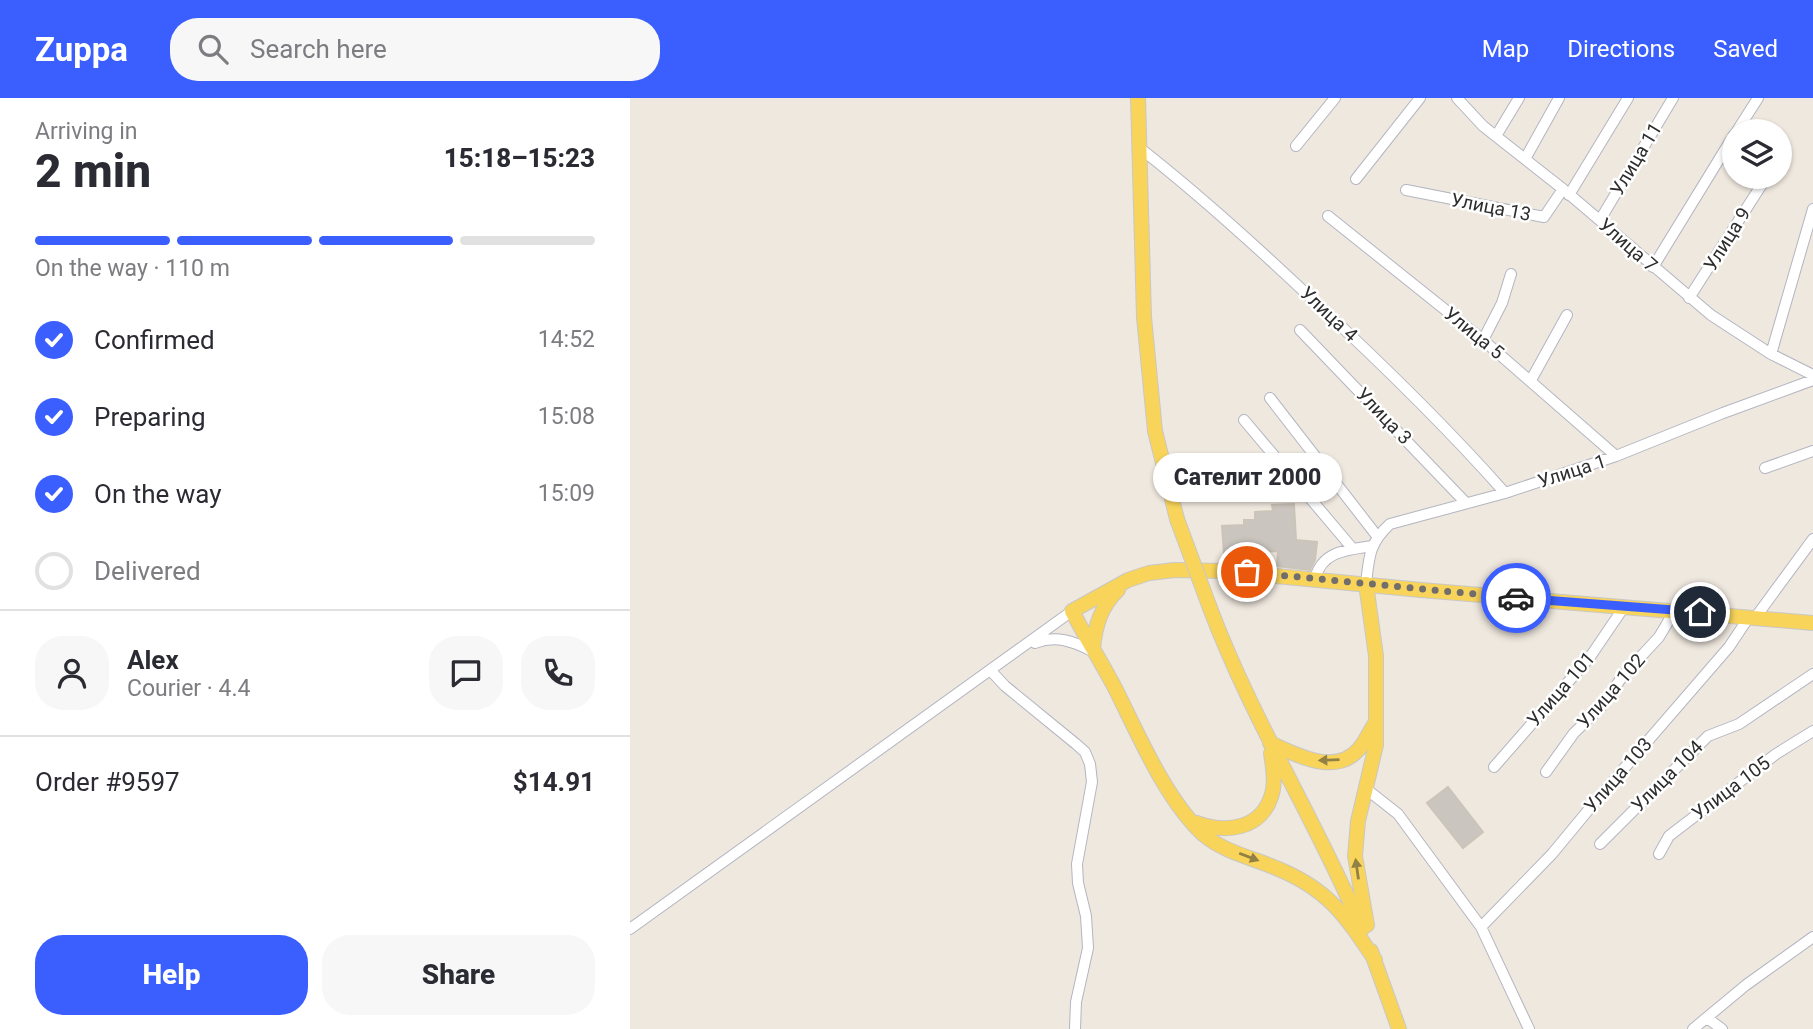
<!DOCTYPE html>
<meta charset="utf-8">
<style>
:root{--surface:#fff;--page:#f7f7f7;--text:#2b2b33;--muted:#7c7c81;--line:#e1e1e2;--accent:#3b5fff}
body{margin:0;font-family:Roboto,sans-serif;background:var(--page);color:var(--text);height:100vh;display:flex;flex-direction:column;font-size:26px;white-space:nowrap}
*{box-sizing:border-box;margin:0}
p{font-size:23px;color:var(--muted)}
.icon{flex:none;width:38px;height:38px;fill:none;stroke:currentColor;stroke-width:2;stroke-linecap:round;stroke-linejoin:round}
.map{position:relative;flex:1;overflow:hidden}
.drawer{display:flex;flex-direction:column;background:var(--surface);width:630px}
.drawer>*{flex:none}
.fabs{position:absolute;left:1092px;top:21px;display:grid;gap:14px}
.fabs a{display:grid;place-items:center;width:70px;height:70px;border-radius:50%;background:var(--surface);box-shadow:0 2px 5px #0004;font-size:35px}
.pin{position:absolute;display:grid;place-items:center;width:60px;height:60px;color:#fff;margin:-30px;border:4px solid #fff;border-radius:50%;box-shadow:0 2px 7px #0007}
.courier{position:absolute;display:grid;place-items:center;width:70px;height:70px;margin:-35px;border:5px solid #3b5fff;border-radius:50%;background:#fff;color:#222;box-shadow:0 2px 9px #0007}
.bubble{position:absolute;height:49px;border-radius:24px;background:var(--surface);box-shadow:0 2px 5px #0004;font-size:23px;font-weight:800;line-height:49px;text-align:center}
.overview em{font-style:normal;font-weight:800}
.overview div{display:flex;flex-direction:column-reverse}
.overview{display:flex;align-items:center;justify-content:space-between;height:119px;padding:0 35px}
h1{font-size:46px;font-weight:800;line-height:52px}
.bar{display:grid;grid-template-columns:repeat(4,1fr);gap:10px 7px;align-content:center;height:84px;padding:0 35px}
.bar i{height:9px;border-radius:5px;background:var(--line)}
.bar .selected{background:var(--accent)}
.bar p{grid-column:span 4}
.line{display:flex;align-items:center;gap:18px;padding:0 35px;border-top:2px solid var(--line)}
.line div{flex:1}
.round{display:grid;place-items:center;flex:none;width:74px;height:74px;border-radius:28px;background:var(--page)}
ol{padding:0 35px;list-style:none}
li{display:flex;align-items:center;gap:21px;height:77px}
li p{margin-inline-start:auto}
li .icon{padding:7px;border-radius:50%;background:var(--accent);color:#fff;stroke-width:4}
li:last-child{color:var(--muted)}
li i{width:38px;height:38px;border:4px solid var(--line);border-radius:50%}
.action{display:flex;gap:14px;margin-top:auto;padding:14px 35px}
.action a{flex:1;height:80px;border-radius:28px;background:var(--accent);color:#fff;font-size:28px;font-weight:800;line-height:80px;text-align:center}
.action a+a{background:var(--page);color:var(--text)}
header{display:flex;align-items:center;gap:42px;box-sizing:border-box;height:98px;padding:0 35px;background:var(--accent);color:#fff}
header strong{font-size:33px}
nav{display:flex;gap:38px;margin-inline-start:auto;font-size:24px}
.search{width:490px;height:63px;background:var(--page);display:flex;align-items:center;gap:18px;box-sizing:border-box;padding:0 24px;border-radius:28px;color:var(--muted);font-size:26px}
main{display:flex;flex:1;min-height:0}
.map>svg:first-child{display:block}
</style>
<header>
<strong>Zuppa</strong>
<div class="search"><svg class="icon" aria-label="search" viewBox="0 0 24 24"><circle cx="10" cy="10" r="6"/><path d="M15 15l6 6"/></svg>Search here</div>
<nav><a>Map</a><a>Directions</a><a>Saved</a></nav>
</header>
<main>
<section class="drawer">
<div class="overview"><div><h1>2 min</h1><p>Arriving in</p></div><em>15:18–15:23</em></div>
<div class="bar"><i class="selected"></i><i class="selected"></i><i class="selected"></i><i></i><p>On the way · 110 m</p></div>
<ol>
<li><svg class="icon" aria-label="check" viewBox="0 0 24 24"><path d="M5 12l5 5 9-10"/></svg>Confirmed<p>14:52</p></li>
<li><svg class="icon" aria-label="check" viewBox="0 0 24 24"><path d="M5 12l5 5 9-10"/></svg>Preparing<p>15:08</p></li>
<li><svg class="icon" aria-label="check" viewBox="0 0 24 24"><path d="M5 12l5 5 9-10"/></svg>On the way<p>15:09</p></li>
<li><i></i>Delivered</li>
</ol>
<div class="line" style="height:126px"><a class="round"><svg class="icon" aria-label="person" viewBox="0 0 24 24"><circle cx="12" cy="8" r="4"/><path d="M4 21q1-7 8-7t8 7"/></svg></a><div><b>Alex</b><p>Courier · 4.4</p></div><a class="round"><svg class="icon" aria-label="chat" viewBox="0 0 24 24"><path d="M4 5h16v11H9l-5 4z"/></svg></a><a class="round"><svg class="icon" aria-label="phone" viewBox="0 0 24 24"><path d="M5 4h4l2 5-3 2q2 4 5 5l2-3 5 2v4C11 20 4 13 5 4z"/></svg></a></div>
<div class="line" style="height:91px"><div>Order #9597</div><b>$14.91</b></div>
<div class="action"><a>Help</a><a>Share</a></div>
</section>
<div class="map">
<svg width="1183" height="931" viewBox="0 0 1183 931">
<rect width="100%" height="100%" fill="#efe8df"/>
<!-- building -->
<path fill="#cac5be" stroke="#cbc4b8" stroke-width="2" d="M664 406 666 442 687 444 685 462 680 472 647 468 648 453 594 456 592 428 614 427V422H625V414L643 413 642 407Z
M818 689 853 734 833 750 797 705Z"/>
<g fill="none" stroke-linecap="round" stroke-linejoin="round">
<defs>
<path id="minor" d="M827 0 853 28 933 91 1081 217 1141 256 1183 277
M1107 33 1128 0
M866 38 889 0
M666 48 705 0
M511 51C571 98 627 149 683 202 750 264 815 327 875 395
M895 61 929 0
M726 81 790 0
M776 92 914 119 933 91
M939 97 998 0
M698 118 853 242 986 358
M970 122 1043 0
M1023 169 1104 37
M1059 200 1134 83
M670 232 836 405
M853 242 872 205 881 176
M1141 256 1183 111
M901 282 937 217
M640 300 747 438
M614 322 723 451
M1135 370 1183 353
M685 480C693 453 716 452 742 448
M736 486C739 459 739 445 760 426L875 395 986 358 1093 315 1183 282
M1125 520 1183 441
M405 545C426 537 443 543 462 553
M361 573 375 588 446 646 455 654 460 666 462 684 447 766 448 785 456 818 458 850 446 904 445 931
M864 669 960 559 994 509
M916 674 944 635 972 608 992 579 1029 539 1045 512
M735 690 768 716 851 829 899 931
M970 746 1078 638 1109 626 1183 576
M1029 756 1039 738 1146 656 1183 633
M851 829 922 756 965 704 1099 549 1119 519
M0 831 442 513
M1077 920 1092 931
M1063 931 1116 887 1183 839"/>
<path id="major" d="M508 0 514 219 525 333 547 421
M736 486 746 558V647L728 723 725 758 737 827
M580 510C622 622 686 722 732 831
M463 551C465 528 471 508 488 492
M640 645C665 656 705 679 729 651 735 644 739 635 744 627
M567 725C595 735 630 732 641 699 646 686 643 669 641 655
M741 853 769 931
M745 862C715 817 698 791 646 770 623 760 594 754 574 737 536 702 509 638 486 592 472 565 456 540 442 513L498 482 519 475 545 472 595 473 791 492 1183 525"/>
</defs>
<!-- minor casing -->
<use href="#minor" stroke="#b3b5c1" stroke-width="12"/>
<!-- major casing -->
<use href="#major" stroke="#c8c8c8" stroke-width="16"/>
<!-- minor -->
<use href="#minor" stroke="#fff" stroke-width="10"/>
<!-- major -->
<use href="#major" stroke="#f8d45b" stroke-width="14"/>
<defs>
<path id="major-bridge" d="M547 421 580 510"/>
</defs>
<!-- major-bridge casing -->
<use href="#major-bridge" stroke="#c8c8c8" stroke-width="16" stroke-linecap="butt"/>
<!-- major-bridge -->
<use href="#major-bridge" stroke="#f8d45b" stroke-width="14"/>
</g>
<!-- one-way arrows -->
<defs><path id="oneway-solid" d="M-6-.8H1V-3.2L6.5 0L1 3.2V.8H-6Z" transform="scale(1.75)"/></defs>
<g fill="#928044">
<use href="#oneway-solid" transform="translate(699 662) rotate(178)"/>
<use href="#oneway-solid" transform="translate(619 759) rotate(21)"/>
<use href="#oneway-solid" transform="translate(727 771) rotate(-98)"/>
</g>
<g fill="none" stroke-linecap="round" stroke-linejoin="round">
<!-- done -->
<path stroke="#716e6b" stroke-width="7" stroke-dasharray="0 12.6" d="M617 474 886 500"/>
<!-- route -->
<path stroke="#3b5fff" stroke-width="9" d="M886 500 1070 514"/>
</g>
<g text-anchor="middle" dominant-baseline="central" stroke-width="5" stroke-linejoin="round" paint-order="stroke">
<!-- street labels -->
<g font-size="19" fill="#2d2d2d" stroke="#fff">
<text transform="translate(1006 61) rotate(-59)">Улица 11</text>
<text transform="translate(861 109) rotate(11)">Улица 13</text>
<text transform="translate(1097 141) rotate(-58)">Улица 9</text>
<text transform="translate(998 147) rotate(41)">Улица 7</text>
<text transform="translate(699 216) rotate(43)">Улица 4</text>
<text transform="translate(844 235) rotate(39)">Улица 5</text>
<text transform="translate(754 318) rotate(46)">Улица 3</text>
<text transform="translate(942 373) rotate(-18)">Улица 1</text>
<text transform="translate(931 591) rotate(-49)">Улица 101</text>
<text transform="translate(981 593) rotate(-49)">Улица 102</text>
<text transform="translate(988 677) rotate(-49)">Улица 103</text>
<text transform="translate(1037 678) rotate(-45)">Улица 104</text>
<text transform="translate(1101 690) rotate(-37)">Улица 105</text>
</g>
</g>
</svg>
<div class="fabs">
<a><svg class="icon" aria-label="layers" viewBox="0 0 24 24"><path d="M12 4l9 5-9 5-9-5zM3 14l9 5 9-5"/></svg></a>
</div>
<div class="pin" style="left:617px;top:474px;background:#ea580c"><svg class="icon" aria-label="bag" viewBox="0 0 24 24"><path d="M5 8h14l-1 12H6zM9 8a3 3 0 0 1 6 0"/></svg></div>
<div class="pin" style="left:1070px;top:514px;background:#1f2937"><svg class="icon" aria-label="home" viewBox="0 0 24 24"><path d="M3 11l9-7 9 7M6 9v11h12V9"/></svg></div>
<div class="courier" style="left:886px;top:500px"><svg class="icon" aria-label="car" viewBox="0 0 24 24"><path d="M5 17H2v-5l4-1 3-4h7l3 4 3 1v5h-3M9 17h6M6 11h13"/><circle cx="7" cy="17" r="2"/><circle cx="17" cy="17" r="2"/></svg></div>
<div class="bubble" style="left:523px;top:355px;width:189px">Сателит 2000</div>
</div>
</main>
